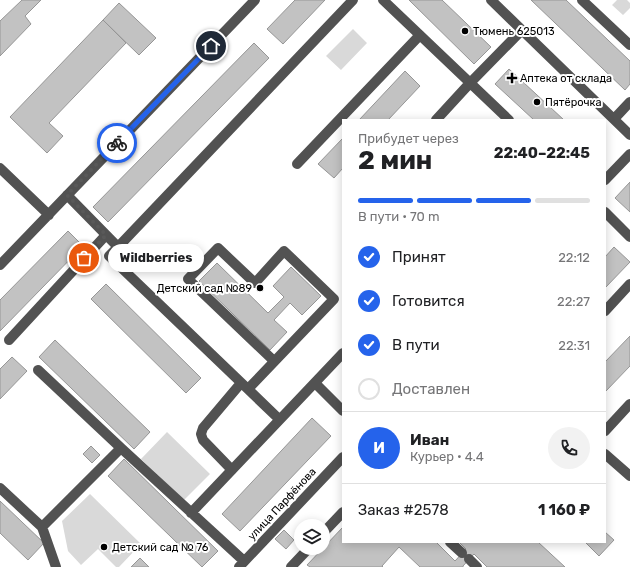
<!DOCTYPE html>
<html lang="ru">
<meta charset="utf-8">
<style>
:root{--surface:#fff;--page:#f2f2f2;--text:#202124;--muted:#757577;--line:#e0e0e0;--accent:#2563eb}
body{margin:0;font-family:Rubik,sans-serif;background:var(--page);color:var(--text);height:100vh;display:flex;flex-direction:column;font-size:15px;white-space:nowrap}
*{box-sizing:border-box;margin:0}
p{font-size:13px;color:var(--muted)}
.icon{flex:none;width:22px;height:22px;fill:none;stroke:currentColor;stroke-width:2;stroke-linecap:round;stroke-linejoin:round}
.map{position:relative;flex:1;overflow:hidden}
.side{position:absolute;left:342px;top:119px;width:264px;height:424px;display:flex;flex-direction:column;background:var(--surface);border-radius:0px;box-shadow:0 2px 10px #0003}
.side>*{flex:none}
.controls{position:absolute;left:294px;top:519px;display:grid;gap:8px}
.controls a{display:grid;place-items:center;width:36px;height:36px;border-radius:50%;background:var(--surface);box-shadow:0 2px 10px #0003;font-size:20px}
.pin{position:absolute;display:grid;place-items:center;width:34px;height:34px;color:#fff;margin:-17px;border:2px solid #fff;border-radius:50%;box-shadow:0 1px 4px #0007}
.courier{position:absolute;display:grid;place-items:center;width:40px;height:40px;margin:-20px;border:3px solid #2563eb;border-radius:50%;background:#fff;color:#222;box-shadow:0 1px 5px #0007}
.bubble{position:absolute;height:28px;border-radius:14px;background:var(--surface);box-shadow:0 2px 10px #0003;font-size:13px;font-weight:700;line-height:28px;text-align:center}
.head em{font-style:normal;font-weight:700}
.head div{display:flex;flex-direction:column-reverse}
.head{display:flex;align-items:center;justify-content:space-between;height:68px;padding:0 16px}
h1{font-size:26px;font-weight:700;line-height:30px}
.bar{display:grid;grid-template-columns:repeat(4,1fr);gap:6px 4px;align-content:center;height:48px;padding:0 16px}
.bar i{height:5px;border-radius:3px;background:var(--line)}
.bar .current{background:var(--accent)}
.bar p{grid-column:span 4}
.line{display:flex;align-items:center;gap:10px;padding:0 16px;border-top:1px solid var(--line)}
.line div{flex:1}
.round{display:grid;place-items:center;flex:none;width:42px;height:42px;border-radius:21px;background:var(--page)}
ol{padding:0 16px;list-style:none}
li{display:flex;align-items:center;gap:12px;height:44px}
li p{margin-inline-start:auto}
li .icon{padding:4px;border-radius:50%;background:var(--accent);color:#fff;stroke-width:4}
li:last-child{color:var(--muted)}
li i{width:22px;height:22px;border:2px solid var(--line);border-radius:50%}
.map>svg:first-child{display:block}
</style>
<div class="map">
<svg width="630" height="567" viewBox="0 0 630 567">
<rect width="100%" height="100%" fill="#fff"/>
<!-- green -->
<path fill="#d9d9d9" d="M617 0H627L630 3V8L623 15 612 5Z
M353 29 367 43 341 70 326 56Z
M167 432 210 474 184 500 141 459Z
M90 494 141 544 119 567H116L98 549 81 565 68 551 62 521Z"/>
<!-- building -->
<path fill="#c2c2c2" stroke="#969696" d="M22 0H41L25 16 31 24 0 56V21Z
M295 0H325L283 44 267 29Z
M409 0H442L491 47 474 64Z
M531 0H566L630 61V84L625 90Z
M119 3 156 38 139 55 103 20Z
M103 20 126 43 49 123 63 136 47 153 10 117Z
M254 43 269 58 108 222 93 207Z
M509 69 564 120H534L495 84Z
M405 71 420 86 388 120H359Z
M343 138V168L334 178 318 164Z
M630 182V212L615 198Z
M68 231 83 246 0 331V300Z
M614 247 630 262 605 288V257Z
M217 263 268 313 284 297 273 286 291 267 321 296 302 315 290 303 274 320 287 332 270 350 199 281Z
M106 284 201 378 186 393 91 299Z
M630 336V366L605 392V362Z
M55 340 150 432 134 449 39 357Z
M12 357 27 371 0 399V369Z
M312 418 331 436 240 531 222 514Z
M91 446 100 455 92 463 83 454Z
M124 459 218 551 202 567 108 476Z
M0 501 44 543 28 560 0 533Z
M343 527V542H436L455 561 466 549 459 542H538L565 567H487L474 554 463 566V567H420L399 547 382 566 383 567H310L307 565Z
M284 530 294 540 286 549 275 539Z
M605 532 614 540 599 556 585 542H605Z
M140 558 149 567H131Z"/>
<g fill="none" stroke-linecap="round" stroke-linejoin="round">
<!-- minor -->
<path stroke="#525252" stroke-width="10" d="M383 0 509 120
M491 0 630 135
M582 0 630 45
M614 119 630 102
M436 120 470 83 522 30
M297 164 420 35
M0 168 49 215
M605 180 630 154
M67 195 118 247 353 0
M605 212 630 237
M118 247 109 256 279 419
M0 265 255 0
M605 311 630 284
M9 340 106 235
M38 370 121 448 42 527
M315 383 343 411
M248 389 334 299 284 251 255 283 218 248 188 279 274 361
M605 431 630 404
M121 448 244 561
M605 454 630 476
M232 470 203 440 201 434 203 428 241 383
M0 488 42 527 56 567
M191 513 343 353
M323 533 343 512
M450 542 462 553
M469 559 477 567
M239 567 343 457
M291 567 309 548"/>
</g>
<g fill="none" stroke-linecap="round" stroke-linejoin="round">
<!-- done -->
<path stroke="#595959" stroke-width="4" stroke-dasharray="0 7.2" d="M84 258 106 235 67 195 117 143"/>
<!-- route -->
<path stroke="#2563eb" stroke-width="5" d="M117 143 211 46"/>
</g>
<!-- markers -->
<g fill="#000" stroke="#fff" stroke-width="1.5">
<circle cx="465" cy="31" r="4"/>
<path d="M510 72h4v4h4v4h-4v4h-4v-4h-4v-4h4z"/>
<circle cx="537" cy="102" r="4"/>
<circle cx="260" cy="288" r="4"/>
<circle cx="104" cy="547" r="4"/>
</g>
<g text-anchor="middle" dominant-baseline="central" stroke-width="4" stroke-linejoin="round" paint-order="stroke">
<!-- poi labels -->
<g font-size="11" fill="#000" stroke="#fff" text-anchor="start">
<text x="473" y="31">Тюмень 625013</text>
<text x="520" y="78">Аптека от склада</text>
<text x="545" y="102">Пятёрочка</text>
<text x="252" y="288" text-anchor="end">Детский сад №89</text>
<text x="112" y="547">Детский сад № 76</text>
</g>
<!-- street labels -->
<g font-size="11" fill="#000" stroke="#fff">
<text transform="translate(282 504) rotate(-47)">улица Парфёнова</text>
</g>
</g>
</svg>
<div class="controls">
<a><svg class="icon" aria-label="layers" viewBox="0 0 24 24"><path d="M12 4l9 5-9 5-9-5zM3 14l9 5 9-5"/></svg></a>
</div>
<div class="pin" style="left:84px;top:258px;background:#ea580c"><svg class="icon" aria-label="bag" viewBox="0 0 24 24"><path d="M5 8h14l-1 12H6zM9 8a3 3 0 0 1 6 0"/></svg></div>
<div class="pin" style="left:211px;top:46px;background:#1f2937"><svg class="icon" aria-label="home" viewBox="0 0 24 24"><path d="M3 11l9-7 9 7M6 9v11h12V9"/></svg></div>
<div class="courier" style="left:117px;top:143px"><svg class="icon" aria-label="bike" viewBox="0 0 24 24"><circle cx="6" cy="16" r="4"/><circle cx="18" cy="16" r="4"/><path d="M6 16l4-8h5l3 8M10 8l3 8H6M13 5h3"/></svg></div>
<div class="bubble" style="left:108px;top:244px;width:96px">Wildberries</div>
<section class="side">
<div class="head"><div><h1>2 мин</h1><p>Прибудет через</p></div><em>22:40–22:45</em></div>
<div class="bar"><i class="current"></i><i class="current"></i><i class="current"></i><i></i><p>В пути · 70 m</p></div>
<ol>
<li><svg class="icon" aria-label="check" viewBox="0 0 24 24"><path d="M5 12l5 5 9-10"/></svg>Принят<p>22:12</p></li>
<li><svg class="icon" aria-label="check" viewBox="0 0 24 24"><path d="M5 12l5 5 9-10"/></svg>Готовится<p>22:27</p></li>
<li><svg class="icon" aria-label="check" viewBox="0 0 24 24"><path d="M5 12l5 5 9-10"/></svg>В пути<p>22:31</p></li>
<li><i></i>Доставлен</li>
</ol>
<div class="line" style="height:72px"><b class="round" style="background:var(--accent);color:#fff">И</b><div><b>Иван</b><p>Курьер · 4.4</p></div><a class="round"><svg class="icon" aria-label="phone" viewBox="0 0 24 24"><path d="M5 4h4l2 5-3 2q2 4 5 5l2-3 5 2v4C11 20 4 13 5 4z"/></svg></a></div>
<div class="line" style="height:52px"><div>Заказ #2578</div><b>1 160 ₽</b></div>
</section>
</div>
